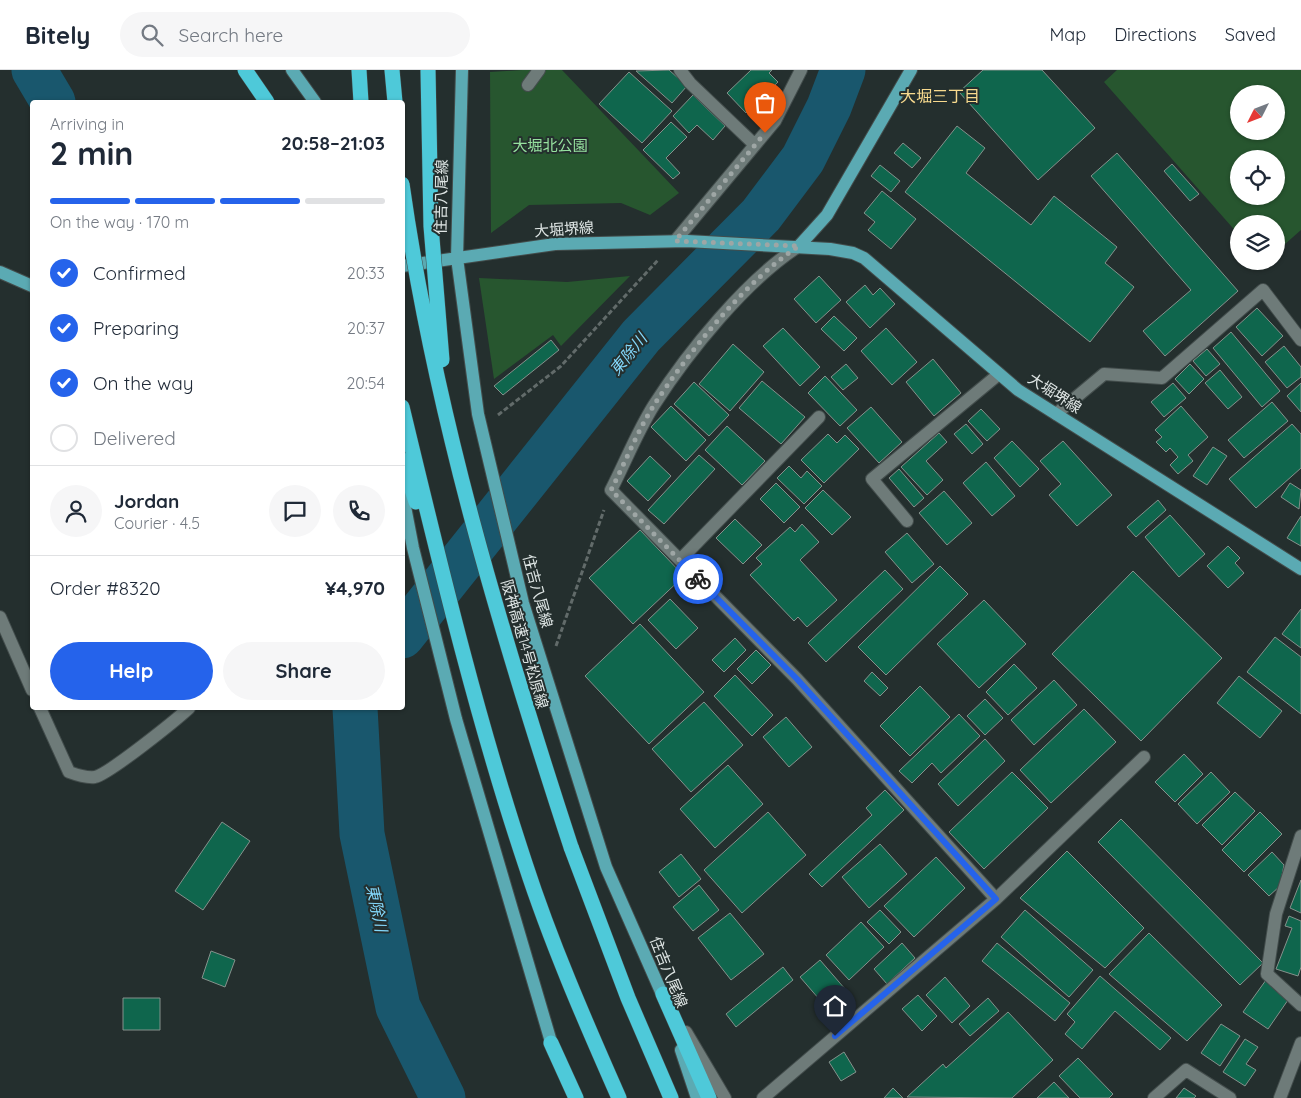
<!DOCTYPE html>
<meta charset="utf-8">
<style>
:root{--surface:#fff;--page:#f6f6f7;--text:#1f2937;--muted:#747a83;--line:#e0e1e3;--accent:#2563eb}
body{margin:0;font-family:Quicksand,"Noto Sans JP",sans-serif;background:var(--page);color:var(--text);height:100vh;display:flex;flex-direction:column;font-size:19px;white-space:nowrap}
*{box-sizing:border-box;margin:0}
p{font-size:16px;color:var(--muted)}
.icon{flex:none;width:28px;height:28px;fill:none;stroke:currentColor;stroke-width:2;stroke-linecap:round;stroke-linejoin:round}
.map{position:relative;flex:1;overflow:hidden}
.drawer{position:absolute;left:30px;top:30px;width:375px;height:610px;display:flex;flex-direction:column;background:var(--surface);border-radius:5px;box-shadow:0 1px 4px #0004}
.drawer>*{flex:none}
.needle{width:32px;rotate:228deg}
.buttons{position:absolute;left:1230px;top:15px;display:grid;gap:10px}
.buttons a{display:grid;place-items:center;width:55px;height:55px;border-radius:50%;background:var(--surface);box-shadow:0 1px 4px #0004;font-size:25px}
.pin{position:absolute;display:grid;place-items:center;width:42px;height:42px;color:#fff;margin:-51px -21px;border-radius:50% 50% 50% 0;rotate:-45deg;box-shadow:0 0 5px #0007}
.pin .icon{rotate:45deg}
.courier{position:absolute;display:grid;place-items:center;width:50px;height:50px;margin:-25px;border:4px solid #2563eb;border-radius:50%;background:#fff;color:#222;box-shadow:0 1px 6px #0007}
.head em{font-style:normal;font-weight:800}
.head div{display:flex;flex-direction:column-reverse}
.head{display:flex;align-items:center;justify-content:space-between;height:85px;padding:0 20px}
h1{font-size:32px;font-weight:800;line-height:38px}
.bar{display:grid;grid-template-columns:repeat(4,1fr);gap:8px 5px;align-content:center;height:60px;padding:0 20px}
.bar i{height:6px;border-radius:4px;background:var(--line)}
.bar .active{background:var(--accent)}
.bar p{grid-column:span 4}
.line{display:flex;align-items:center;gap:12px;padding:0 20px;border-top:1px solid var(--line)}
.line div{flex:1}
.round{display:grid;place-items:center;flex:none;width:52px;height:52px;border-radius:26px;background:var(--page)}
ol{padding:0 20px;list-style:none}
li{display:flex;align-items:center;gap:15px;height:55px}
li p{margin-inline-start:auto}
li .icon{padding:5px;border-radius:50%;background:var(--accent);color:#fff;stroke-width:4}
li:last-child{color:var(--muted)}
li i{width:28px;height:28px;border:2px solid var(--line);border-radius:50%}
.action{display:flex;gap:10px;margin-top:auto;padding:10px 20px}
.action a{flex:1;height:58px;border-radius:30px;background:var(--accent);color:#fff;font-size:20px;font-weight:800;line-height:58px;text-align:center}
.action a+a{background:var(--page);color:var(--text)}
header{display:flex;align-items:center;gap:30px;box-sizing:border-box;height:70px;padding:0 25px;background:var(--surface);border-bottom:1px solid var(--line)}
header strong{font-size:24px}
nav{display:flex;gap:28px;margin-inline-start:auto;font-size:18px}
.search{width:350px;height:45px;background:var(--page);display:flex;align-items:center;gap:12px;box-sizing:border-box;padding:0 18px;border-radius:28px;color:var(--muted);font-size:19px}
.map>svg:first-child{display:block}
</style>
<header>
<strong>Bitely</strong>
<div class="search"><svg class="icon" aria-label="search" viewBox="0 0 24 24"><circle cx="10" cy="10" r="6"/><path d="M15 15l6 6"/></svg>Search here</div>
<nav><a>Map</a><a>Directions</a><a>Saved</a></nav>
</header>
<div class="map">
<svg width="1301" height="1028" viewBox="0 0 1301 1028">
<rect width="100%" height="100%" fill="#242f2e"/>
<!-- green -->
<path fill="#27562f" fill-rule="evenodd" d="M522 0H562L679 123 650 145 621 133 529 135 491 163 490 2Z
M1117 0H1301V160L1276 182V154H1239V165L1104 12ZM1239 24H1276V61H1239ZM1239 89H1276V126H1239Z
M630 206 561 276 553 265 494 309 479 208 567 212Z"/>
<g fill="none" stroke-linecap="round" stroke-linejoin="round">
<!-- river -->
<path stroke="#19576d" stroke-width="45" d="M34 0 53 32
M402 566 641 266 761 145 803 89 829 37 843 0
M355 638 362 764 398 937 443 1028"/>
</g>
<!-- building -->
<path fill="#0f664d" stroke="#85918c" d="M669 0 687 16 672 33 636 1Z
M751 0H772L769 3 778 12 746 43 727 23Z
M983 0H1042L1095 58 1038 110 959 22Z
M629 2 672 41 642 73 599 34Z
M693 25 725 56 713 70 697 55 689 63 673 46Z
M671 52 687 67 666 88 680 103 673 109 643 80Z
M957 56 985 78 966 103 1031 155 1054 126 1117 177 1105 193 1134 217 1090 272 905 122Z
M903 73 921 88 912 98 894 83Z
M1117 83 1238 221 1165 286 1143 261 1191 220 1091 106Z
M1172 94 1199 124 1190 131 1164 101Z
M880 95 900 111 891 122 871 106Z
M882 121 916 149 891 179 868 160 875 152 864 143Z
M819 206 841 230 816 253 794 229Z
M865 215 873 225 880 218 895 234 870 258 846 232Z
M1257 238 1283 266 1262 286 1236 257Z
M834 246 857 268 844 281 821 259Z
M783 258 820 297 800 316 763 276Z
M886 258 917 292 892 315 861 281Z
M1231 262 1280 321 1262 337 1213 278Z
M551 270 559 280 503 325 494 316Z
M733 274 764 302 730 341 699 314Z
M1284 276 1301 297V307L1287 318 1265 292Z
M1207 279 1220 294 1206 306 1193 291Z
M933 289 961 323 934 346 906 312Z
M846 294 858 308 843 320 831 307Z
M1190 294 1204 309 1189 324 1175 309Z
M1220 300 1242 327 1228 339 1205 313Z
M825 306 857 340 840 356 808 323Z
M762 311 805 347 781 374 739 338Z
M694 312 729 345 709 366 674 334Z
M1173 313 1186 328 1164 347 1151 332Z
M1301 313V342L1287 326Z
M1272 332 1288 351 1244 388 1228 370Z
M671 336 706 370 686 391 651 357Z
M1181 336 1208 367 1188 385 1193 391 1178 404 1170 395 1178 387 1170 378 1166 382 1156 372 1162 367 1155 360Z
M871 337 902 372 879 393 847 358Z
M981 339 1000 359 987 371 968 351Z
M966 354 983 374 972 384 954 364Z
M1292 354 1301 364V398L1256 438 1229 409Z
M727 356 765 391 742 415 705 380Z
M939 363 947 372 926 391 943 410 927 425 901 397Z
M828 364 837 373 845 365 859 379 824 413 801 390Z
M1012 371 1039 399 1020 417 994 388Z
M1063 371 1112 425 1077 456 1049 425 1061 414 1040 391Z
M1213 377 1227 386 1207 415 1193 406Z
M699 385 715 399 664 454 648 440Z
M650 386 671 406 648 431 627 411Z
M986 392 1015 426 992 446 963 413Z
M789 396 801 408 807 401 822 416 804 434 777 408Z
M899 399 924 428 914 437 889 408Z
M776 413 800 437 784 453 760 429Z
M1290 413 1301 420 1299 439 1281 427Z
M823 420 851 447 832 465 805 438Z
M944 421 972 453 947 475 919 443Z
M1158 430 1166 440 1136 467 1127 457Z
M1170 445 1205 484 1179 507 1145 467Z
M1301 446V476L1287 468Z
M735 449 762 475 743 494 716 468Z
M802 454 819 472 800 490 837 530 807 557 798 547 794 551 750 505 762 494 756 488 790 457 795 462Z
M640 460 684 506 633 554 589 508Z
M907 463 934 494 912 513 885 482Z
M1228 476 1240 488 1235 493 1244 503 1228 518 1207 496Z
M940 496 968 524 886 605 858 577Z
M885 500 903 519 826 592 808 573Z
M1133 501 1222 588 1141 671 1052 584Z
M670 529 698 558 676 579 648 550Z
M984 530 1026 574 979 618 937 574Z
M1301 539V578L1282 564Z
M640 554 704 622 649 674 585 606Z
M1275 567 1301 587V644L1247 602Z
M735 568 746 580 724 602 712 590Z
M756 580 771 595 752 614 737 599Z
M1014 594 1037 618 1008 645 986 622Z
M872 602 888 618 880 626 864 611Z
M735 605 773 645 752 666 714 626Z
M1239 606 1282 641 1260 668 1217 633Z
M1054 610 1077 635 1034 675 1011 650Z
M920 616 950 647 910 686 880 656Z
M985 629 1003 648 985 665 967 646Z
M704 632 743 675 691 722 652 679Z
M1084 639 1116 672 1051 733 1020 700Z
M959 644 980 666 941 703 932 693 912 713 899 701Z
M786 647 812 677 789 697 763 667Z
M985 669 1005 691 958 736 938 714Z
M1184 684 1203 704 1175 732 1155 712Z
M728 695 763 734 715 778 680 739Z
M1012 702 1048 738 984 799 949 762Z
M1211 702 1230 722 1197 754 1178 734Z
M885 720 904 740 822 817 809 804 872 745 866 738Z
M1235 722 1255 741 1222 775 1202 755Z
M768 742 806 785 742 843 704 800Z
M1260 742 1282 764 1244 802 1222 780Z
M1121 749 1263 893 1240 915 1098 772Z
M222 752 250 771 203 840 175 821Z
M880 774 907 804 869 838 842 807Z
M1067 781 1144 858 1105 898 1020 828Z
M1272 782 1284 795 1280 816 1269 826 1248 805Z
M681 784 701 809 679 827 659 802Z
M936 787 965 818 914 867 884 836Z
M1301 810V843L1290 838Z
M699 815 719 840 693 861 673 837Z
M880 840 901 862 889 874 867 852Z
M1025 840 1093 900 1069 927 1001 867Z
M730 843 764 884 731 910 698 868Z
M1289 846 1301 851V897L1298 906 1276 899 1292 858 1285 856Z
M861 852 884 877 849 910 826 885Z
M1149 863 1222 935 1187 971 1109 904Z
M902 873 915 888 887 914 874 899Z
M997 873 1070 933 1055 951 982 891Z
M211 881 235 890 225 917 202 908Z
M820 890 852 927 832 944 800 907Z
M783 897 793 910 736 957 726 944Z
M1100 906 1171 968 1160 980 1115 941 1082 979 1065 964 1075 952 1067 944Z
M945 907 970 936 952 953 926 925Z
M1266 910 1279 919 1277 922 1288 930 1268 959 1243 942Z
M918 925 937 946 922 961 902 939Z
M123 928H160V960H123Z
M988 928 999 941 970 966 959 954Z
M1008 942 1053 990 1012 1028 907 1027 943 994 946 998Z
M1221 954 1240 966 1220 996 1201 983Z
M1245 969 1258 977 1246 994 1256 1000 1245 1016 1223 1002Z
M844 982 856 1002 841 1011 829 992Z
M1078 988 1113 1024 1109 1028H1080L1059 1006Z
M1054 1012 1069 1028H1037Z
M893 1018 903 1028H884Z
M1184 1018 1196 1026 1194 1028H1176Z"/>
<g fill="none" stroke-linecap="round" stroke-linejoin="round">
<defs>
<path id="minor" d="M680 0 690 13 755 75
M528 15 539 0
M675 171 775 51 801 0
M799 176C746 210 688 282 654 335 637 362 625 393 611 420L797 609 996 829
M1056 344 1104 304 1162 308 1263 220 1301 270
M907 451 872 409 999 304
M680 490 819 347
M0 547 32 620
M40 638 69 702C77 705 86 708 95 707 109 704 176 650 189 638
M1301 766 1276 844 1267 904 1301 935
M686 962 725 1028
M763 1028 996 829 1144 687
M1154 1028 1186 1000 1230 1028
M1280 1028 1301 973"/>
<path id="major" d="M292 0 315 32
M462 0 457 188 478 344 523 533 606 797 666 933
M799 176 827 145 911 0
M402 196 555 174 687 171 830 179 853 183 864 188 1018 320 1301 499
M0 202 32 216
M402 421 413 478 456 649 554 982
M681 980 697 1028"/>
<path id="highway" d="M359 0 361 32
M392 0 395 32
M402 337C439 490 475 643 525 793 551 873 585 951 619 1028
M402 390 416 432
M571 777 628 928 671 1028
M663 924 709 1028
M551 973 576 1028"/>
</defs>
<!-- minor casing -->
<use href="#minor" stroke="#434d4c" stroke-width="14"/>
<!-- major casing -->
<use href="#major" stroke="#434d4c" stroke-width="14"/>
<!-- highway casing -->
<use href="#highway" stroke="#434d4c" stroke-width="16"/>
<!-- path -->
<path stroke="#626b6a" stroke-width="3" stroke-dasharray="5 2.5" stroke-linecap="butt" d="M498 345 561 296 658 190
M556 576 604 440"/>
<!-- minor -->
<use href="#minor" stroke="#6e7b79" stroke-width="12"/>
<!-- major -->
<use href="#major" stroke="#5baab3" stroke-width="12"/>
<!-- highway -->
<use href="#highway" stroke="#4ec9d9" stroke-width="15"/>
<defs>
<path id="highway-bridge" d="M245 0 267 32
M428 0 431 156 442 290
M402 114C434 340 500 560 571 777"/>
</defs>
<!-- highway-bridge casing -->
<use href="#highway-bridge" stroke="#434d4c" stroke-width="16" stroke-linecap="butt"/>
<!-- highway-bridge -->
<use href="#highway-bridge" stroke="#4ec9d9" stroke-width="15"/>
</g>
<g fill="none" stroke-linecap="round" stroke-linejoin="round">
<!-- done -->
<path stroke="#9ea6a5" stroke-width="5" stroke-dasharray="0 9" d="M698 509 611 420C625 393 637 362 654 335 688 283 746 210 799 176L675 171 765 63"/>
<!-- route -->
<path stroke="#2563eb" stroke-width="6" d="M698 509 797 609 996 829 835 966"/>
</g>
<g text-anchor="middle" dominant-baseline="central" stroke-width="4" stroke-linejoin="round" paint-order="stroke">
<!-- park labels -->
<g font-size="15" fill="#96e29f" stroke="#242f2e">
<text x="550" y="75">大堀北公園</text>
</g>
<!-- street labels -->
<g font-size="15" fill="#dfe6e5" stroke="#242f2e">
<text transform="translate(441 127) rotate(-89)">住吉八尾線</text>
<text transform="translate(564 159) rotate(-4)">大堀堺線</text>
<text transform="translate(1055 323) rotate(33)">大堀堺線</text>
<text transform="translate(538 521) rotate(75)">住吉八尾線</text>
<text transform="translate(525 574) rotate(74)">阪神高速14号松原線</text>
<text transform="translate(669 902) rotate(68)">住吉八尾線</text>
</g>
<!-- neighbourhood labels -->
<g font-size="16" fill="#f8da8e" stroke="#242f2e">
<text x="940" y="26">大堀三丁目</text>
</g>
<!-- water labels -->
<g font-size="16" font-style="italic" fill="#83d7fa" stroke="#242f2e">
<text transform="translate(628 284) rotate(-51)">東除川</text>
<text transform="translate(377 838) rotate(78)">東除川</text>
</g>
</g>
</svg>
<div class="buttons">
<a><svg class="needle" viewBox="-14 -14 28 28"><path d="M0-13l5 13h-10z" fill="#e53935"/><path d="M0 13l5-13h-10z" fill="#747a83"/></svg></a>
<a><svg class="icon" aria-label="locate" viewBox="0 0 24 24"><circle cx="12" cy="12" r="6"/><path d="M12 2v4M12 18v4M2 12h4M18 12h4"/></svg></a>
<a><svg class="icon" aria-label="layers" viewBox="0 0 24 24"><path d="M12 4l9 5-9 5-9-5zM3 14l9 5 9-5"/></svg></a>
</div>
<div class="pin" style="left:765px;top:63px;background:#ea580c"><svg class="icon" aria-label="bag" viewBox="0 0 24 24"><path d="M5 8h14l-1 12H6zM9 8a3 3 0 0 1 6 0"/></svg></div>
<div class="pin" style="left:835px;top:966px;background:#1f2937"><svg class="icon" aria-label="home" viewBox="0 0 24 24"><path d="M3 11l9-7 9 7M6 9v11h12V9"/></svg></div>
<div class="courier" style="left:698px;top:509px"><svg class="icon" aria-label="bike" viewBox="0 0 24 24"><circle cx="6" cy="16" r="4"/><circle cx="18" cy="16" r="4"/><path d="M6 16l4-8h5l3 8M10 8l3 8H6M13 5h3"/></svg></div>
<section class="drawer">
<div class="head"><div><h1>2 min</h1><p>Arriving in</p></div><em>20:58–21:03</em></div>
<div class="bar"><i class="active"></i><i class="active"></i><i class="active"></i><i></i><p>On the way · 170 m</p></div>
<ol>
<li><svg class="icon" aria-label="check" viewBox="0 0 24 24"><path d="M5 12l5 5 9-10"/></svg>Confirmed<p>20:33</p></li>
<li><svg class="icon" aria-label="check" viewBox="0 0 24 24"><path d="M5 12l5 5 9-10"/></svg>Preparing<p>20:37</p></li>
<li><svg class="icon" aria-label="check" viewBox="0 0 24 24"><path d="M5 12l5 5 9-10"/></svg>On the way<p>20:54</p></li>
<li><i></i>Delivered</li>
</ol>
<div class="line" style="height:90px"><a class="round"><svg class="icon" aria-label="person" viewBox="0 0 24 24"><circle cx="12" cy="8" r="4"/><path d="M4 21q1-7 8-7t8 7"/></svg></a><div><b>Jordan</b><p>Courier · 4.5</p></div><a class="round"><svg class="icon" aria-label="chat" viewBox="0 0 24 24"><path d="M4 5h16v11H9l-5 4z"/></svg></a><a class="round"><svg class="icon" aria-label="phone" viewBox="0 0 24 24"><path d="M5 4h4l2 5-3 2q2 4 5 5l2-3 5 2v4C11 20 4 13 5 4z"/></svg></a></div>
<div class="line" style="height:65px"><div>Order #8320</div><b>¥4,970</b></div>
<div class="action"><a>Help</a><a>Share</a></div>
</section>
</div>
